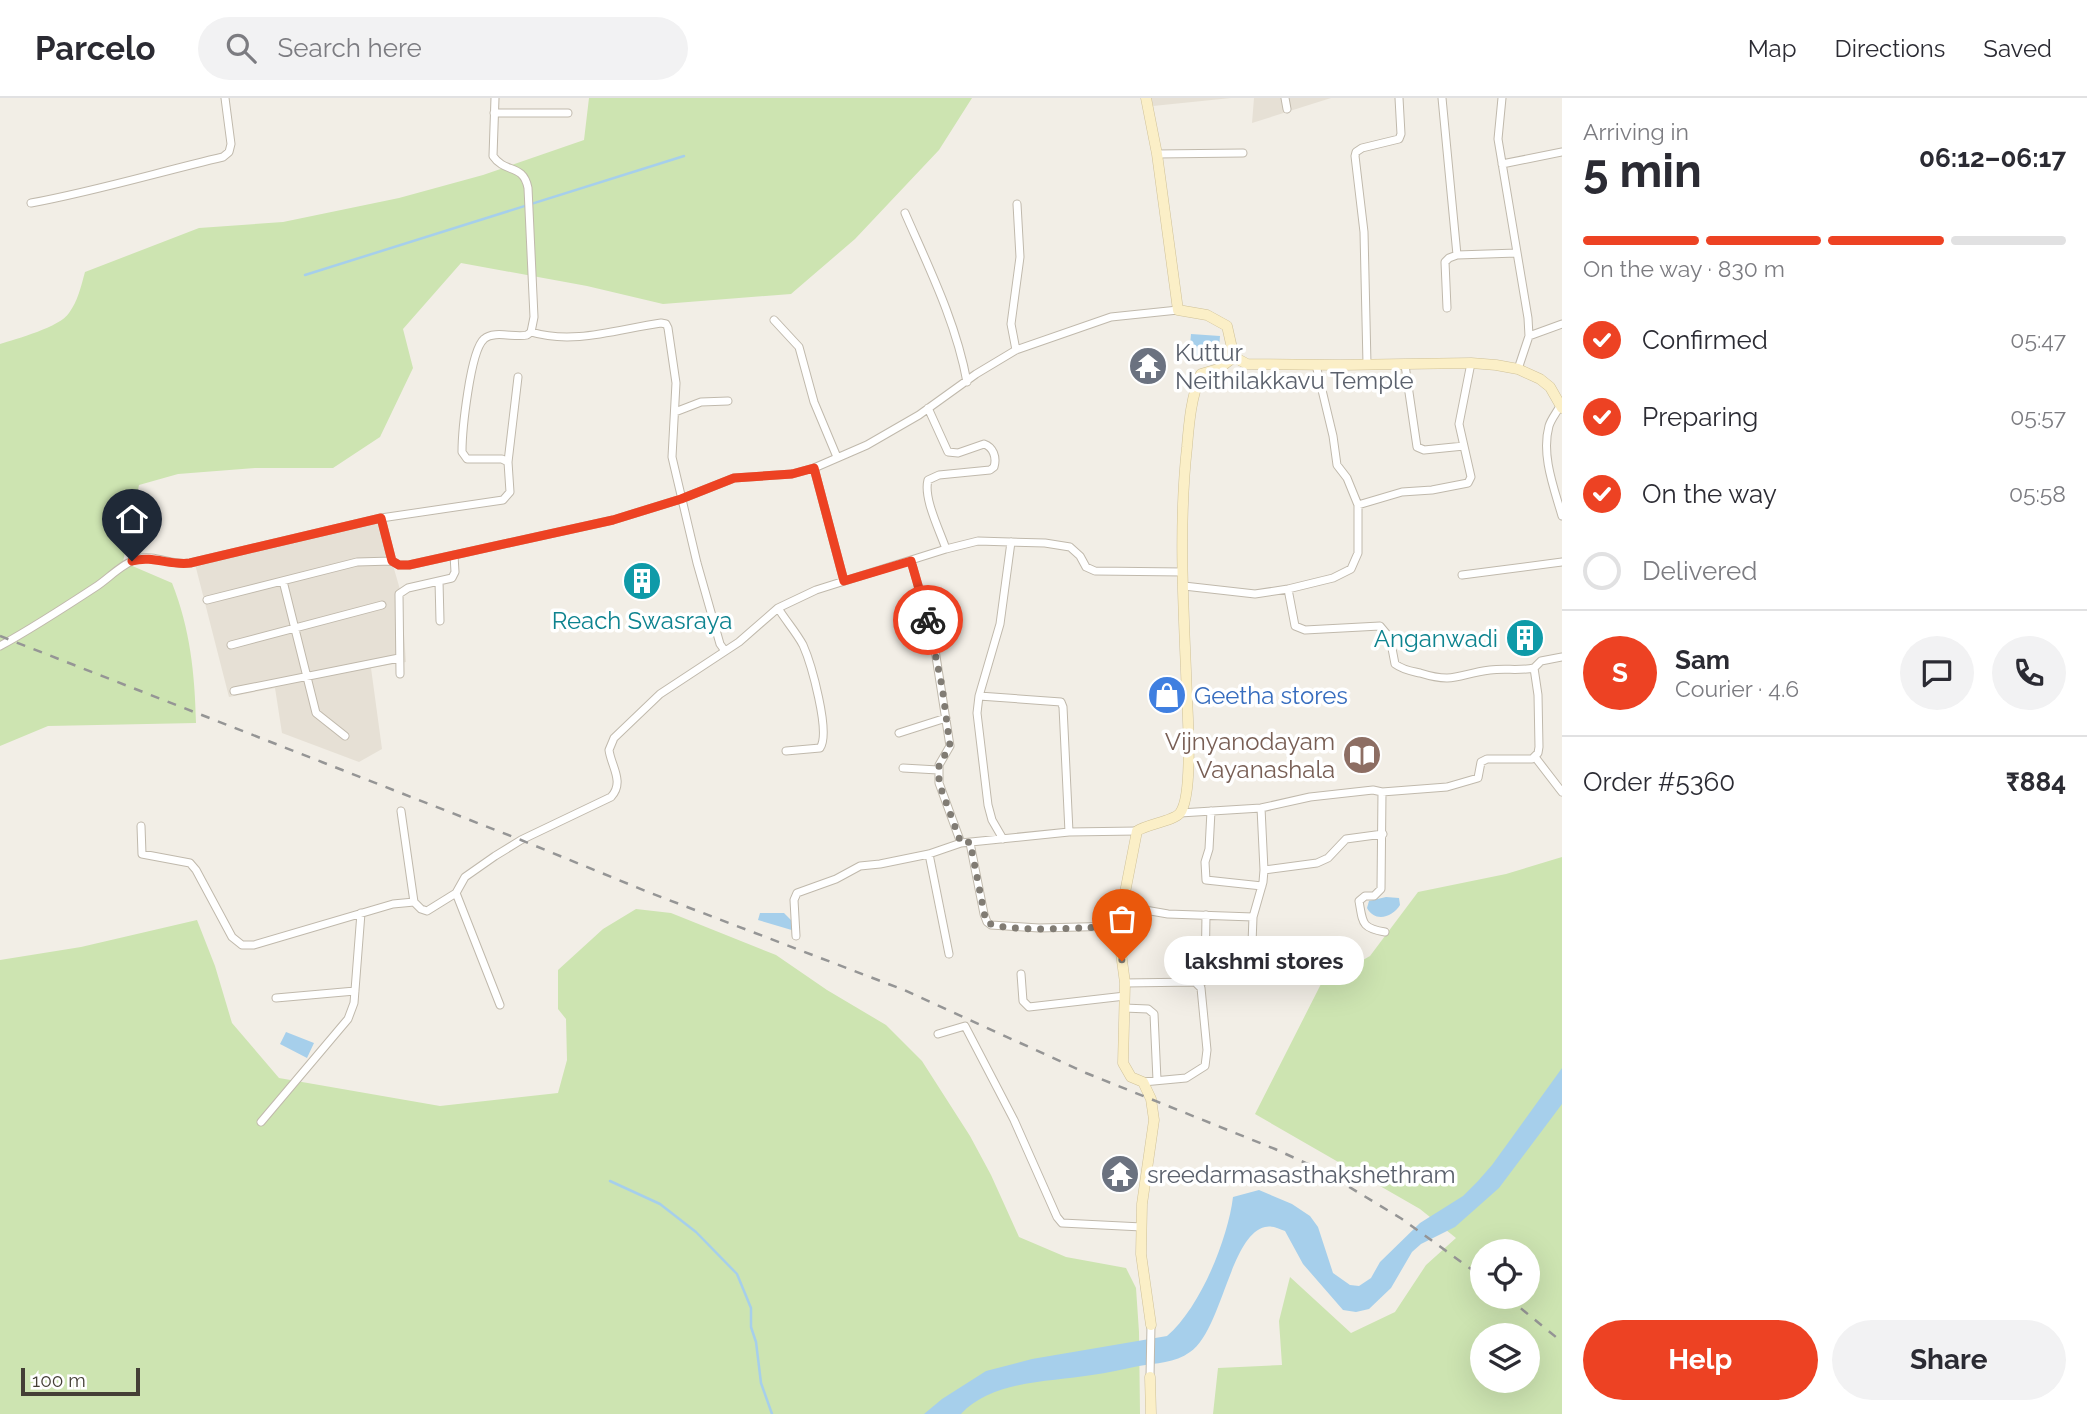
<!DOCTYPE html>
<meta charset="utf-8">
<style>
:root{--surface:#fff;--page:#f2f2f3;--text:#2b2b33;--muted:#7c7c81;--line:#e1e1e2;--accent:#ed4223}
body{margin:0;font-family:Raleway,sans-serif;background:var(--page);color:var(--text);height:100vh;display:flex;flex-direction:column;font-size:26px;white-space:nowrap}
*{box-sizing:border-box;margin:0}
p{font-size:23px;color:var(--muted)}
.icon{flex:none;width:38px;height:38px;fill:none;stroke:currentColor;stroke-width:2;stroke-linecap:round;stroke-linejoin:round}
.map{position:relative;flex:1;overflow:hidden}
.drawer{display:flex;flex-direction:column;background:var(--surface);width:525px}
.drawer>*{flex:none}
.controls{position:absolute;left:1470px;top:1141px;display:grid;gap:14px}
.controls a{display:grid;place-items:center;width:70px;height:70px;border-radius:50%;background:var(--surface);box-shadow:0 7px 28px #0002;font-size:35px}
.scale{position:absolute;left:21px;bottom:18px;width:119px;box-sizing:border-box;padding-left:7px;border:4px solid #443f36;border-top:0;font-size:19px;line-height:24px;white-space:nowrap;color:#443f36;-webkit-text-stroke:5px #fff;paint-order:stroke}
.pin{position:absolute;display:grid;place-items:center;width:60px;height:60px;color:#fff;margin:-72px -30px;border-radius:50% 50% 50% 0;rotate:-45deg;box-shadow:0 0 7px #0007}
.pin .icon{rotate:45deg}
.courier{position:absolute;display:grid;place-items:center;width:70px;height:70px;margin:-35px;border:5px solid #ed4223;border-radius:50%;background:#fff;color:#222;box-shadow:0 2px 9px #0007}
.bubble{position:absolute;height:49px;border-radius:24px;background:var(--surface);box-shadow:0 7px 28px #0002;font-size:23px;font-weight:700;line-height:49px;text-align:center}
.overview em{font-style:normal;font-weight:700}
.overview div{display:flex;flex-direction:column-reverse}
.overview{display:flex;align-items:center;justify-content:space-between;height:119px;padding:0 21px}
h1{font-size:46px;font-weight:700;line-height:52px}
.bar{display:grid;grid-template-columns:repeat(4,1fr);gap:10px 7px;align-content:center;height:84px;padding:0 21px}
.bar i{height:9px;border-radius:5px;background:var(--line)}
.bar .on{background:var(--accent)}
.bar p{grid-column:span 4}
.line{display:flex;align-items:center;gap:18px;padding:0 21px;border-top:2px solid var(--line)}
.line div{flex:1}
.round{display:grid;place-items:center;flex:none;width:74px;height:74px;border-radius:37px;background:var(--page)}
ol{padding:0 21px;list-style:none}
li{display:flex;align-items:center;gap:21px;height:77px}
li p{margin-inline-start:auto}
li .icon{padding:7px;border-radius:50%;background:var(--accent);color:#fff;stroke-width:4}
li:last-child{color:var(--muted)}
li i{width:38px;height:38px;border:4px solid var(--line);border-radius:50%}
.button{display:flex;gap:14px;margin-top:auto;padding:14px 21px}
.button a{flex:1;height:80px;border-radius:42px;background:var(--accent);color:#fff;font-size:28px;font-weight:700;line-height:80px;text-align:center}
.button a+a{background:var(--page);color:var(--text)}
header{display:flex;align-items:center;gap:42px;box-sizing:border-box;height:98px;padding:0 35px;background:var(--surface);border-bottom:2px solid var(--line)}
header strong{font-size:33px}
nav{display:flex;gap:38px;margin-inline-start:auto;font-size:24px}
.search{width:490px;height:63px;background:var(--page);display:flex;align-items:center;gap:18px;box-sizing:border-box;padding:0 24px;border-radius:38px;color:var(--muted);font-size:26px}
main{display:flex;flex:1;min-height:0}
.map>svg:first-child{display:block}
</style>
<header>
<strong>Parcelo</strong>
<div class="search"><svg class="icon" aria-label="search" viewBox="0 0 24 24"><circle cx="10" cy="10" r="6"/><path d="M15 15l6 6"/></svg>Search here</div>
<nav><a>Map</a><a>Directions</a><a>Saved</a></nav>
</header>
<main>
<div class="map">
<svg width="1562" height="1316" viewBox="0 0 1562 1316">
<rect width="100%" height="100%" fill="#f2eee6"/>
<!-- residential -->
<path fill="#e6e0d5" d="M1151 0H1231L1153 8Z
M1254 0H1331L1252 25Z
M380 422 401 495 406 564 371 570 382 651 359 664 282 635 275 590 229 599 195 466Z"/>
<!-- green -->
<path fill="#cde4b1" fill-rule="evenodd" d="M589 0H972L939 52 855 141 791 196 663 206 587 188 461 165 403 231 413 270 380 339 333 370H255L178 376 139 387 123 464 172 485C190 530 195 576 196 625L48 628 0 648V246C16 241 60 229 69 215 78 203 81 188 85 174L199 130 283 124 399 100 483 77 584 42Z
M1562 759V1316H1213L1218 1270 1282 1267 1279 1223 1290 1179 1351 1235 1395 1214 1426 1167 1456 1140 1420 1111 1255 1016 1321 886 1370 858 1418 794 1506 776ZM1482 1153H1528V1199H1482ZM1482 1237H1528V1283H1482Z
M636 811 671 815 776 857 827 892 886 927 922 963 970 1038 991 1077 1019 1139 1066 1159 1126 1170 1136 1190 1139 1234 1140 1316H0V862L81 849 197 822 215 868 232 925 279 980 440 1008 558 995 567 962 566 921 558 911V872L603 831Z"/>
<!-- water -->
<path fill="#a6cfeb" d="M1191 236 1220 238 1218 261 1189 259Z
M1386 799 1399 800 1400 807C1393 819 1375 825 1367 810L1369 803Z
M760 815H784L795 826V833L758 822Z
M286 934 314 945 307 960 280 946Z
M1562 970V1006L1499 1090 1455 1129 1421 1146 1412 1154 1391 1190 1369 1211 1356 1214 1343 1212 1303 1166 1285 1133C1279 1131 1272 1127 1265 1129 1230 1137 1222 1233 1190 1254 1175 1265 1156 1265 1139 1268 1123 1271 1107 1275 1092 1277 1050 1284 992 1282 961 1316H924L942 1301 986 1273 1032 1261 1167 1238C1200 1210 1228 1141 1233 1099L1259 1092 1292 1106 1310 1118 1318 1129 1333 1175 1350 1187 1359 1188 1371 1180 1380 1164 1420 1125 1463 1098 1478 1083 1492 1067Z"/>
<g fill="none" stroke-linecap="round" stroke-linejoin="round">
<!-- stream -->
<path stroke="#a6cfeb" stroke-width="2.5" d="M305 177 684 58
M610 1083 660 1106 696 1134 737 1176 751 1210V1229L756 1244 761 1285 772 1316"/>
<defs>
<path id="street" d="M1285 0 1287 11
M1442 0 1457 157
M1502 0 1498 41 1528 220 1529 238 1518 271
M494 15H568
M1157 56 1243 55
M1502 66 1562 54
M31 105C96 93 159 74 223 59L229 54 231 46 225 0
M905 115C929 170 956 224 967 284
M1447 210 1445 164 1449 160 1457 157 1517 155
M774 222 799 249 814 304 837 359
M531 234C574 247 618 231 661 225L666 226 668 230 676 285 672 359 697 465 720 546 725 553
M1529 238 1562 226
M1016 252 1011 226 1020 159 1017 106
M1367 266 1364 134 1355 58 1356 54 1362 50 1399 41 1401 36 1399 0
M1405 267 1417 349 1424 352 1464 348
M1560 308C1557 314 1551 321 1549 328 1541 357 1554 390 1562 418
M928 310 948 354 958 355 984 346C993 349 997 359 994 369L990 372 939 377 928 382C923 400 940 433 946 451
M675 314 701 304 728 303
M508 364 518 279
M814 370 844 483
M1358 407 1402 394 1432 392 1468 385 1471 379 1459 326 1471 265
M381 420 503 402 510 394 508 364 502 361H467L462 354C462 334 470 253 484 241 494 232 515 240 527 237L531 234 534 219 528 90C523 65 505 76 493 58L495 0
M911 463 933 539 950 648 939 667V685L961 745
M1462 477 1562 464
M283 483 316 615 345 638
M439 483 440 523
M1184 488 1255 496 1288 491 1333 480 1351 471 1358 455V407L1347 380 1337 367 1333 338 1316 267
M1288 491 1295 528 1305 532 1380 528 1390 540 1395 566C1403 572 1411 573 1420 575 1455 586 1458 576 1490 572 1505 570 1519 573 1534 570
M207 502 357 464 392 463
M778 510C786 523 796 534 803 547 811 565 831 635 820 650L786 653
M231 547 382 507
M0 548C33 530 65 509 97 488 109 480 123 465 137 461 155 456 172 468 190 465L381 420 392 463 399 467H409L613 422 681 401 734 380 792 376 814 370 867 347 919 317 976 276 1016 252 1111 219 1178 212
M400 576 399 496 408 490 452 480 455 474 454 457
M234 593 399 560
M979 598 1061 604 1063 609 1069 734
M899 635 946 620
M1535 659 1562 694
M903 670 938 672
M1382 694 1381 791 1374 798H1365L1359 803C1363 825 1361 830 1385 834
M401 713 414 804
M1211 713 1209 751 1205 764 1206 782 1262 788
M1180 715 1261 710 1310 699 1373 692 1382 694 1447 689 1478 680 1481 664 1487 661H1532L1538 655 1539 649 1538 597 1534 570 1541 563 1562 559
M141 728 142 756 190 765 196 772 232 839 242 847H254L393 806 414 804 421 811 427 813 456 795 465 779 495 758 521 742 611 699C625 684 611 668 609 652L614 640 660 596 739 544 778 510 816 492 946 451 978 443 1045 445 1070 449 1080 458 1086 469 1095 473 1183 474
M1003 741 992 722 988 707 977 615 979 598 1000 526 1011 444
M970 745 984 816 987 824 991 827 1039 830 1120 828
M929 756 949 856
M1264 772 1317 765 1328 760 1346 741 1383 736
M456 795 500 907
M1122 808 1168 816 1253 819
M796 838 794 802 797 795 836 781 860 768 880 766 929 756 961 745 1069 734 1137 733
M1205 857 1244 851 1252 845 1253 819 1263 784 1264 772 1261 710
M1021 876 1023 903 1029 909 1125 898
M1125 885 1195 884 1201 890 1207 952 1205 968 1186 980 1143 984
M1200 886 1205 882 1206 817
M276 900 355 893
M1124 910 1148 911 1154 916 1157 982
M938 936 965 928 1014 1022 1057 1119 1062 1125 1142 1129
M261 1024 348 921 354 905 361 815
M1150 1279 1151 1227"/>
<path id="secondary" d="M1146 0 1157 56 1178 212 1207 217 1227 228 1234 259 1218 271 1201 276C1191 299 1189 325 1187 349 1178 431 1184 516 1187 599 1188 622 1193 698 1180 715 1174 723 1147 726 1137 733L1122 810 1119 840 1125 885 1123 965 1131 979 1143 984 1151 1001 1154 1022 1142 1106 1141 1156 1151 1227
M1234 259 1247 266 1340 267 1471 265 1496 267 1518 271 1540 281 1550 289 1562 310
M1150 1279 1151 1316"/>
</defs>
<!-- street casing -->
<use href="#street" stroke="#c0b9ac" stroke-width="9"/>
<!-- secondary casing -->
<use href="#secondary" stroke="#cfc198" stroke-width="11"/>
<!-- street -->
<use href="#street" stroke="#fff" stroke-width="7"/>
<!-- secondary -->
<use href="#secondary" stroke="#fbefc7" stroke-width="10"/>
<!-- rail -->
<path stroke="#959595" stroke-width="2.5" stroke-dasharray="9 9" stroke-linecap="butt" d="M0 538 521 742 648 794 904 892 1086 975 1275 1051 1323 1073 1402 1121 1482 1179
M1507 1199 1562 1244"/>
</g>
<g fill="none" stroke-linecap="round" stroke-linejoin="round">
<!-- done -->
<path stroke="#817c74" stroke-width="7" stroke-dasharray="0 12.6" d="M928 522 942 588 950 648 939 667V685L961 745 970 744 986 824C1008 836 1093 829 1120 828L1119 840 1122 863"/>
<!-- route -->
<path stroke="#ed4223" stroke-width="9" d="M132 463C153 457 170 468 190 465L381 420 392 463 399 467H409L613 422 681 401 734 380 792 376 814 370 844 483 911 463 928 522"/>
</g>
<!-- icons -->
<defs>
<symbol id="temple-disc" viewBox="-11 -11 22 22"><circle r="9.5" fill="#6b7280" stroke="#fff"/><path d="M0-6L5-2H3V0L6.5 2.5H4V6H1.5V3h-3V6H-4V2.5H-6.5L-3 0V-2H-5Z" fill="#fff"/></symbol>
<symbol id="building-disc" viewBox="-11 -11 22 22"><circle r="9.5" fill="#0f9aa8" stroke="#fff"/><path d="M-4-6H4V6H1V3H-1V6H-4ZM-2.5-4.3h1.7v1.8h-1.7ZM.8-4.3h1.7v1.8H.8ZM-2.5-1h1.7V.8h-1.7ZM.8-1h1.7V.8H.8Z" fill="#fff"/></symbol>
<symbol id="shop-disc" viewBox="-11 -11 22 22"><circle r="9.5" fill="#3f7fe0" stroke="#fff"/><path d="M-5-2.5h2.3a2.7 3.5 0 0 1 5.4 0H5L5.5 6h-11ZM-1.5-2.5h3a1.5 2.3 0 0 0-3 0Z" fill="#fff"/></symbol>
<symbol id="library-disc" viewBox="-11 -11 22 22"><circle r="9.5" fill="#8d6e63" stroke="#fff"/><path d="M-6-4Q-3-5.5-.7-3.5V5Q-3 3-6 4ZM6-4Q3-5.5 .7-3.5V5Q3 3 6 4Z" fill="#fff"/></symbol>
</defs>
<g fill-rule="evenodd">
<use href="#temple-disc" x="1126" y="246" width="44" height="44"/>
<use href="#building-disc" x="620" y="461" width="44" height="44"/>
<use href="#building-disc" x="1503" y="518" width="44" height="44"/>
<use href="#shop-disc" x="1145" y="575" width="44" height="44"/>
<use href="#library-disc" x="1340" y="635" width="44" height="44"/>
<use href="#temple-disc" x="1098" y="1054" width="44" height="44"/>
</g>
<g text-anchor="middle" dominant-baseline="central" stroke-width="7" stroke-linejoin="round" paint-order="stroke">
<!-- worship labels -->
<g font-size="24" fill="#5b616d" stroke="#fff" text-anchor="start">
<text x="1175" y="254">Kuttur<tspan x="1175" dy="28">Neithilakkavu Temple</tspan></text>
<text x="1147" y="1076">sreedarmasasthakshethram</text>
</g>
<!-- culture labels -->
<g font-size="24" fill="#0d838f" stroke="#fff">
<text x="642" y="522">Reach Swasraya</text>
<text x="1498" y="540" text-anchor="end">Anganwadi</text>
</g>
<!-- shop labels -->
<g font-size="24" fill="#366cbe" stroke="#fff" text-anchor="start">
<text x="1194" y="597">Geetha stores</text>
</g>
<!-- education labels -->
<g font-size="24" fill="#785e54" stroke="#fff" text-anchor="end">
<text x="1335" y="643">Vijnyanodayam<tspan x="1335" dy="28">Vayanashala</tspan></text>
</g>
</g>
</svg>
<div class="controls">
<a><svg class="icon" aria-label="locate" viewBox="0 0 24 24"><circle cx="12" cy="12" r="6"/><path d="M12 2v4M12 18v4M2 12h4M18 12h4"/></svg></a>
<a><svg class="icon" aria-label="layers" viewBox="0 0 24 24"><path d="M12 4l9 5-9 5-9-5zM3 14l9 5 9-5"/></svg></a>
</div>
<div class="scale">100 m</div>
<div class="pin" style="left:1122px;top:863px;background:#ea580c"><svg class="icon" aria-label="bag" viewBox="0 0 24 24"><path d="M5 8h14l-1 12H6zM9 8a3 3 0 0 1 6 0"/></svg></div>
<div class="pin" style="left:132px;top:463px;background:#1f2937"><svg class="icon" aria-label="home" viewBox="0 0 24 24"><path d="M3 11l9-7 9 7M6 9v11h12V9"/></svg></div>
<div class="courier" style="left:928px;top:522px"><svg class="icon" aria-label="bike" viewBox="0 0 24 24"><circle cx="6" cy="16" r="4"/><circle cx="18" cy="16" r="4"/><path d="M6 16l4-8h5l3 8M10 8l3 8H6M13 5h3"/></svg></div>
<div class="bubble" style="left:1164px;top:838px;width:200px">lakshmi stores</div>
</div>
<section class="drawer">
<div class="overview"><div><h1>5 min</h1><p>Arriving in</p></div><em>06:12–06:17</em></div>
<div class="bar"><i class="on"></i><i class="on"></i><i class="on"></i><i></i><p>On the way · 830 m</p></div>
<ol>
<li><svg class="icon" aria-label="check" viewBox="0 0 24 24"><path d="M5 12l5 5 9-10"/></svg>Confirmed<p>05:47</p></li>
<li><svg class="icon" aria-label="check" viewBox="0 0 24 24"><path d="M5 12l5 5 9-10"/></svg>Preparing<p>05:57</p></li>
<li><svg class="icon" aria-label="check" viewBox="0 0 24 24"><path d="M5 12l5 5 9-10"/></svg>On the way<p>05:58</p></li>
<li><i></i>Delivered</li>
</ol>
<div class="line" style="height:126px"><b class="round" style="background:var(--accent);color:#fff">S</b><div><b>Sam</b><p>Courier · 4.6</p></div><a class="round"><svg class="icon" aria-label="chat" viewBox="0 0 24 24"><path d="M4 5h16v11H9l-5 4z"/></svg></a><a class="round"><svg class="icon" aria-label="phone" viewBox="0 0 24 24"><path d="M5 4h4l2 5-3 2q2 4 5 5l2-3 5 2v4C11 20 4 13 5 4z"/></svg></a></div>
<div class="line" style="height:91px"><div>Order #5360</div><b>₹884</b></div>
<div class="button"><a>Help</a><a>Share</a></div>
</section>
</main>
